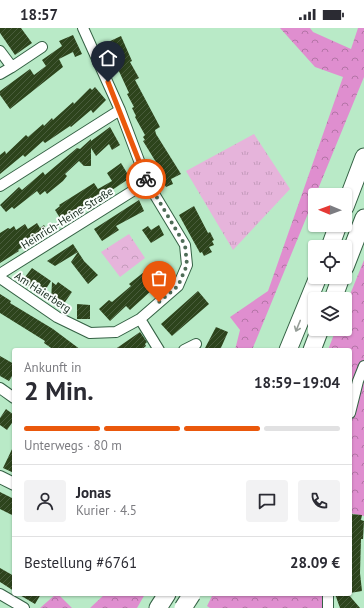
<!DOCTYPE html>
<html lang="de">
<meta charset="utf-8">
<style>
:root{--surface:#fff;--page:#f2f2f3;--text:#2b2b33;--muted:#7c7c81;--line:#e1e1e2;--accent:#ea580c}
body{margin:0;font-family:"PT Sans",sans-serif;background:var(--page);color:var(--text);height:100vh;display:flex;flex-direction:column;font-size:15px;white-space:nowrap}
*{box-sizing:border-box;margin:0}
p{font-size:13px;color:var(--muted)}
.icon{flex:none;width:22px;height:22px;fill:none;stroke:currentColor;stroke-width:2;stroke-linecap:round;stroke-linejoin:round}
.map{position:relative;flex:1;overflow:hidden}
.drawer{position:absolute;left:12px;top:320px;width:340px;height:248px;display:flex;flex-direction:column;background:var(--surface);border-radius:4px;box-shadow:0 1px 3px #0004}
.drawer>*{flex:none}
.needle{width:26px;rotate:271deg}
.controls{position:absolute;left:308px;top:160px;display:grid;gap:8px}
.controls a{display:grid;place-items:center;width:44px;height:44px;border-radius:4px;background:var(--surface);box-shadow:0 1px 3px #0004;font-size:20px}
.pin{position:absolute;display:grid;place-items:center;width:34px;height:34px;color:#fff;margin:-41px -17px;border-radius:50% 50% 50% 0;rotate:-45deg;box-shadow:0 0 4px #0007}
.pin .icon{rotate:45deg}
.courier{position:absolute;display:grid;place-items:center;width:40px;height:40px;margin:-20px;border:3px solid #ea580c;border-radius:50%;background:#fff;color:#222;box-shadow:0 1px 5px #0007}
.summary em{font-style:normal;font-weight:600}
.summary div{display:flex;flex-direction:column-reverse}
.summary{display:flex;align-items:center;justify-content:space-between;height:68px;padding:0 12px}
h1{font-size:26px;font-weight:600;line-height:30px}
.bar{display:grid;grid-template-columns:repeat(4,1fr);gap:6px 4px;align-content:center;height:48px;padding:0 12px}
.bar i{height:5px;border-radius:3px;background:var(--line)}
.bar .active{background:var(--accent)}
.bar p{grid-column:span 4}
.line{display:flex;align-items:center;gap:10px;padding:0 12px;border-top:1px solid var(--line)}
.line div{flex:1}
.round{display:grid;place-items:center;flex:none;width:42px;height:42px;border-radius:4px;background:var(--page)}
.status{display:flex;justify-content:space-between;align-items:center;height:28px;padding:0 20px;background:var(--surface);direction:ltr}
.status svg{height:11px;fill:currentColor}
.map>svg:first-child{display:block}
</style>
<div class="status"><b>18:57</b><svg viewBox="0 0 49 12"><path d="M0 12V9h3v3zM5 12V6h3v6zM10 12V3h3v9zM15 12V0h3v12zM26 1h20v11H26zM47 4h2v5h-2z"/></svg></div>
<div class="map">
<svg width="364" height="580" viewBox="0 0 364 580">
<defs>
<pattern id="grass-tufts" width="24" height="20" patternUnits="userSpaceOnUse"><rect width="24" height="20" fill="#e6b4db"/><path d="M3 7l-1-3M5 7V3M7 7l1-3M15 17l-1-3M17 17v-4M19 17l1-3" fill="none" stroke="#c49bbb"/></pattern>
<pattern id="forest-crowns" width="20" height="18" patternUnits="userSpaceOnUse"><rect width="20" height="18" fill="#df8ecf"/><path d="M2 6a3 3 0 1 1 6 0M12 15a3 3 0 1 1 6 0" fill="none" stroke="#b474a7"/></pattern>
<pattern id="park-crowns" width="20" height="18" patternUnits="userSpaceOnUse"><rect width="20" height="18" fill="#e6b4db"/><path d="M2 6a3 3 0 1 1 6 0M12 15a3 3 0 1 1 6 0" fill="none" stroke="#c49bbb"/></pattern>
<pattern id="building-hatch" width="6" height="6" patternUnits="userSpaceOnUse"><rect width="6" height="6" fill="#2d441c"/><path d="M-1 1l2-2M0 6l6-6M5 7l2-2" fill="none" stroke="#495c3c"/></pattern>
</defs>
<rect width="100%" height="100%" fill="#b9eac7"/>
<!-- grass -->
<path fill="url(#grass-tufts)" d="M254 106 290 161 233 222 186 143Z"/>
<!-- forest -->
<path fill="url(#forest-crowns)" d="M280 0H310L313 4 351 21 358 0H364V49L252 322H235L240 302 230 289 268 263 343 49 315 39Z
M364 232V488L350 485V322H328L336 301H345V279Z
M56 566H58L72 580H40Z
M105 566H145L137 580H90Z
M213 566H322V580H210L207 578Z"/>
<!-- park -->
<path fill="url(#park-crowns)" d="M129 206 145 230 120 249 101 224Z"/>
<!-- building -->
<path fill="url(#building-hatch)" d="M0 0H21L32 15 15 27 0 5Z
M73 7 82 26 75 29 73 24 59 31 63 39 10 81 0 67V63L30 41 34 47 46 38 42 32 62 18 59 13Z
M121 8 132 33 130 34 139 50 135 52 160 99 155 102 156 106 181 146 171 151 173 156 166 159 155 141 159 139 143 113 145 112 143 109 145 107 135 89 136 88 132 80 134 79 127 66 129 65 106 15Z
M95 59 106 72 93 85 91 82 71 99 70 98 45 115 43 113 25 129 23 127 0 146V127L5 123 6 126 26 107 28 109 43 96 44 98 52 90 53 92 73 74 74 76 90 60 92 62Z
M110 99 120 117 112 122 109 116 96 128 91 120V138H84L79 133 65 146 67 148 63 153 47 166 45 163 40 167 37 163 14 181 12 179 6 184 0 177 19 159 22 162 43 144 45 147 77 120 80 121 91 111V113Z
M121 135 130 150 64 194 61 189 60 190 55 182 60 178 59 177 94 155 98 161 112 153 107 145Z
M139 172 144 183 116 198 119 202 102 213 94 201Z
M194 178 208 205 210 204 214 212 212 213 214 217 209 219 212 224 204 228 202 224 200 225 179 187Z
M37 195 40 200 44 197 48 204 18 222 19 223 0 235V205L8 200 10 201 14 198 16 202 25 196 28 201Z
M159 197 164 207 151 215 142 202 148 198 151 202Z
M73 216 84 233 98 247 88 256 71 234 78 224 55 238 47 233Z
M32 240 51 253 42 267 22 253Z
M149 240 163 252 130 282 126 278 110 293 99 281 109 272 112 274 131 258 129 256Z
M52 254 56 257 58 254 72 264 63 277 51 273Z
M198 263 209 276 172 308 161 296Z
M0 266 11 273 10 275 53 301 81 322H54L44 315 45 313 0 285Z
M77 276 90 277V291H77Z
M216 299 228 304 220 322H204Z
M140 304 147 314 145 316 146 318 141 322H114Z
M0 328 14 336V345L9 353 0 348Z
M6 381 14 387V392L7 402 0 397V390Z
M14 417V445L3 440Z
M0 464 14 471V488L0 481Z
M350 486 362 487 361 492 364 493 363 511H361L360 545 362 563 350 565Z
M0 540 14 548V563L0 554Z
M18 566H41L35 576Z
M335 566H348L360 580H340Z"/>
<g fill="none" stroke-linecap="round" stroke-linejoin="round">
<defs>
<path id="minor" d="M0 23 12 39 42 19
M0 46 12 39
M0 158 120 82
M0 246 147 154
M0 250 57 289 90 305 116 304 140 291 178 258 187 237 185 217 147 154 120 82 83 0
M140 291 159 322
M184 322 196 316
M0 360 14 370
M350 385 358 353 364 338
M0 566 24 580
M328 580V566"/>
<path id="tertiary" d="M0 449 14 456"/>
<path id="motorway" d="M345 179 364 129
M330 219 338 197
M345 239 364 190
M333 271 341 249
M288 322 318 249
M312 322 320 301
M158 580 167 566"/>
</defs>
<!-- minor casing -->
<use href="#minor" stroke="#346144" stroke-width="12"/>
<!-- tertiary casing -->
<use href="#tertiary" stroke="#346144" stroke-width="14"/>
<!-- motorway casing -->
<use href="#motorway" stroke="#346144" stroke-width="19"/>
<!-- minor -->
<use href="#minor" stroke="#fff" stroke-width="10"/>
<!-- tertiary -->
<use href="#tertiary" stroke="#fff" stroke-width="12"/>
<!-- motorway -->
<use href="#motorway" stroke="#fff" stroke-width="17"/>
<defs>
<path id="motorway-bridge" d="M183 580 192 566"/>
</defs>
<!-- motorway-bridge casing -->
<use href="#motorway-bridge" stroke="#346144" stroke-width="19" stroke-linecap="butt"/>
<!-- motorway-bridge -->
<use href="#motorway-bridge" stroke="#fff" stroke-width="17"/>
</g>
<!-- one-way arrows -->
<defs><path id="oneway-shaft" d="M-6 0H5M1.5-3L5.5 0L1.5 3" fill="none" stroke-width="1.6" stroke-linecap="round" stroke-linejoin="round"/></defs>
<use stroke="#969e98" href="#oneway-shaft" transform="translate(298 298) rotate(112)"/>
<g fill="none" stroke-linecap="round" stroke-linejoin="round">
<!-- done -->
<path stroke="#4e6c57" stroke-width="4" stroke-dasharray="0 7.2" d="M146 151 185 217 187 237 178 258 159 274"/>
<!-- route -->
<path stroke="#ea580c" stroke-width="5" d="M108 54 146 151"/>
</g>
<g text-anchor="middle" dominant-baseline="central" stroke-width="4" stroke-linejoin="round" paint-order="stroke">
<!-- street labels -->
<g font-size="11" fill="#15281b" stroke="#f9fefb">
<text transform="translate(67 190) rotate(-32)">Heinrich-Heine-Straße</text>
<text transform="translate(43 264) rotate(33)">Am Haierberg</text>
</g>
</g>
</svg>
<div class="controls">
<a><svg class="needle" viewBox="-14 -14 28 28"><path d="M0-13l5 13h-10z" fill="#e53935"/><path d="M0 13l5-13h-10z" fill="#7c7c81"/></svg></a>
<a><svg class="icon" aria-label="locate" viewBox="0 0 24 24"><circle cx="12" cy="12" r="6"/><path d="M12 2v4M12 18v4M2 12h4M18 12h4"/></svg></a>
<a><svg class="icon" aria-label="layers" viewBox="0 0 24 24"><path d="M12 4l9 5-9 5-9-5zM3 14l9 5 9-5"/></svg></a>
</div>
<div class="pin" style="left:159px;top:274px;background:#ea580c"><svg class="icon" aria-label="bag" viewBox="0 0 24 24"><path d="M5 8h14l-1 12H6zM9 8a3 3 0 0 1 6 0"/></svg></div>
<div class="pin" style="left:108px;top:54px;background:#1f2937"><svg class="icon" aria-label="home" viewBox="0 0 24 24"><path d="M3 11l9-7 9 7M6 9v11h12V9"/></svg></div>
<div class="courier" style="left:146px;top:151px"><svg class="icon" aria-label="bike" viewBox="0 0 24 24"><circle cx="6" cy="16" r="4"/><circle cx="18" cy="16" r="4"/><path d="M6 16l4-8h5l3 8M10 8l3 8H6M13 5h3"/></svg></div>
<section class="drawer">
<div class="summary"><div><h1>2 Min.</h1><p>Ankunft in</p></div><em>18:59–19:04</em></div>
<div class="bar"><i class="active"></i><i class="active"></i><i class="active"></i><i></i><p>Unterwegs · 80 m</p></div>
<div class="line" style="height:72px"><a class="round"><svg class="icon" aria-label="person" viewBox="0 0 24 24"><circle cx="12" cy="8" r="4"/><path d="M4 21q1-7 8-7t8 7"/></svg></a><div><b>Jonas</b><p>Kurier · 4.5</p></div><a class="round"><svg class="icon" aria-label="chat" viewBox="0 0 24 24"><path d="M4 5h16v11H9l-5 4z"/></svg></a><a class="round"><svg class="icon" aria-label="phone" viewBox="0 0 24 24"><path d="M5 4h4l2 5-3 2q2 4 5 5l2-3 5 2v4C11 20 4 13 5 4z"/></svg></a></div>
<div class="line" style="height:52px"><div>Bestellung #6761</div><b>28.09 €</b></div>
</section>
</div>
